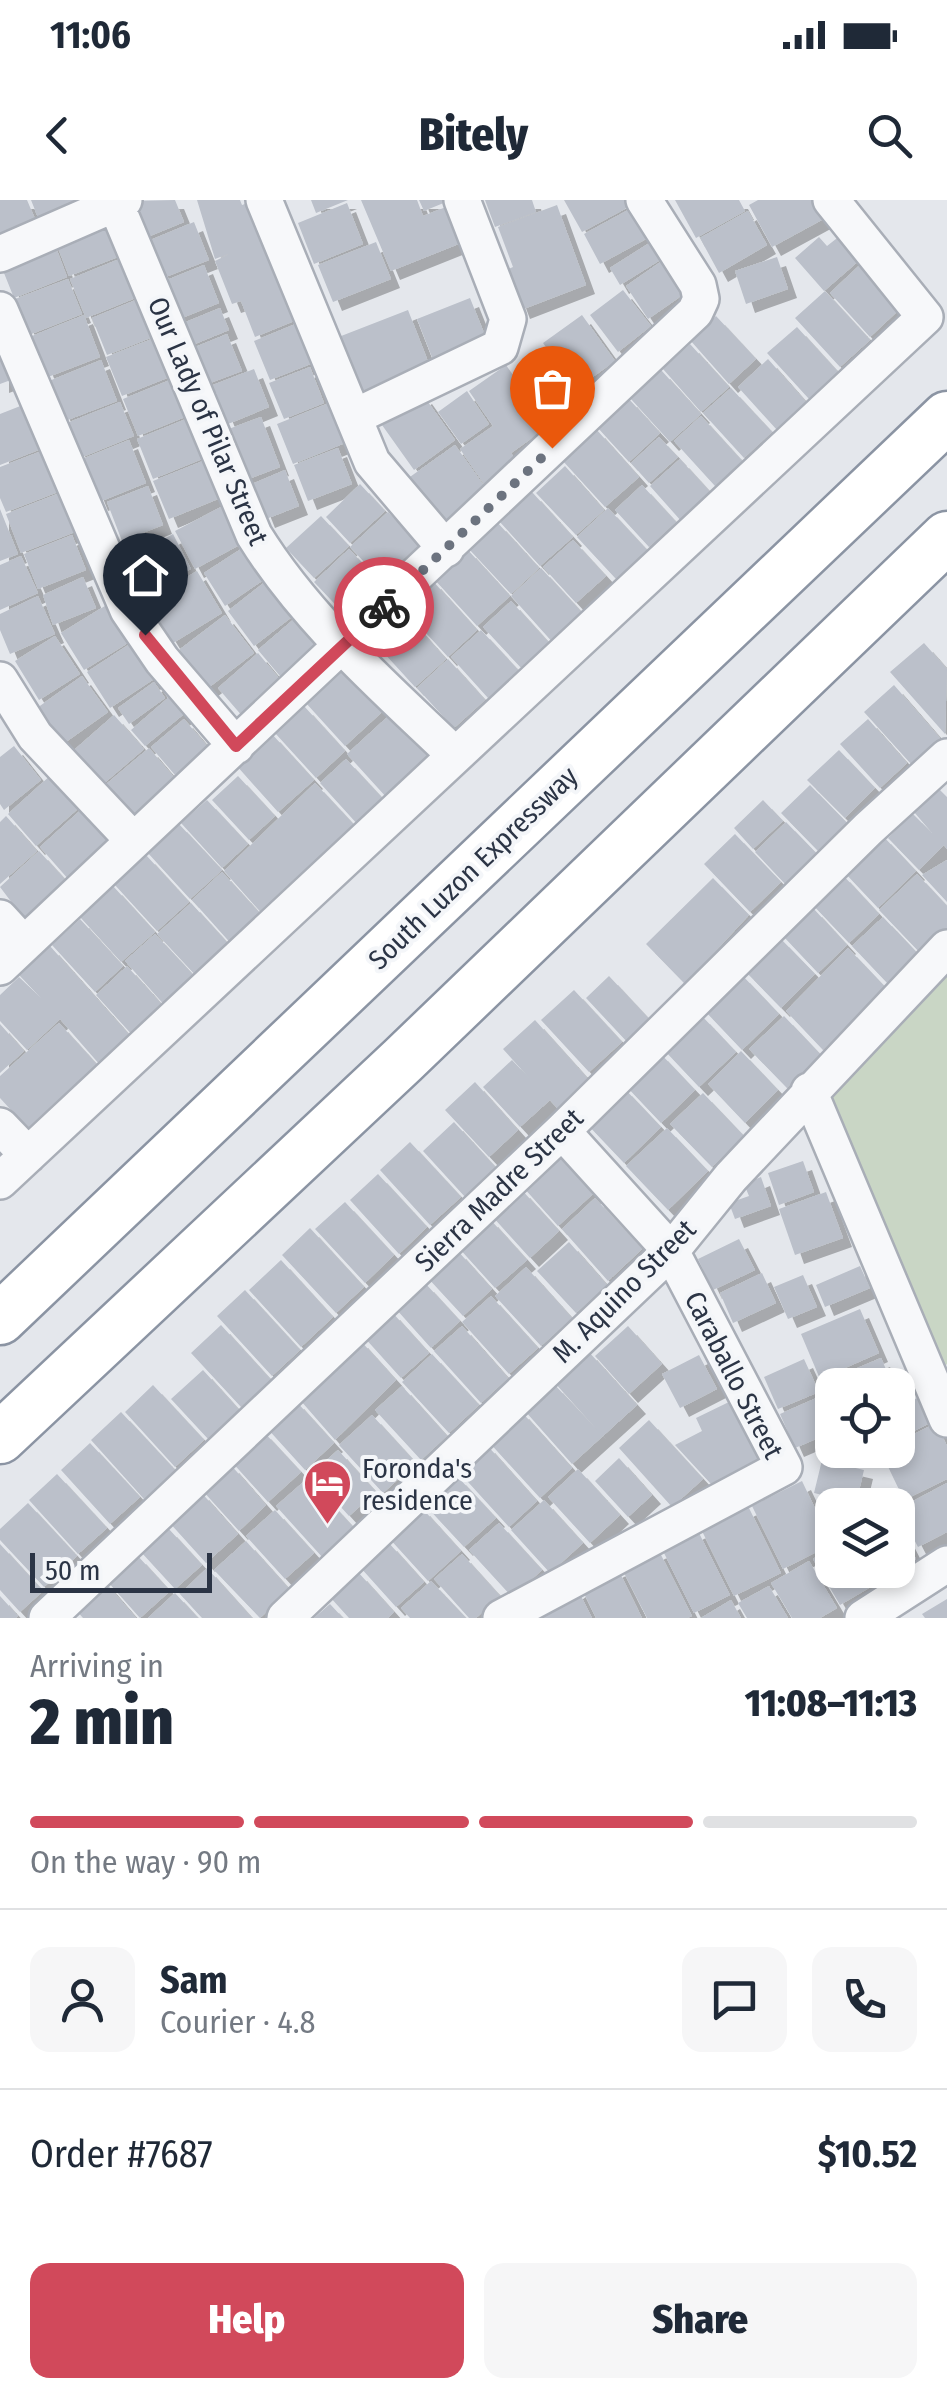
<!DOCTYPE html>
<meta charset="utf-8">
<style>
:root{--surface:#fff;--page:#f6f6f7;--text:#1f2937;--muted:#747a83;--line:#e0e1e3;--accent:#d1495b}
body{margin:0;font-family:"Fira Sans Condensed",sans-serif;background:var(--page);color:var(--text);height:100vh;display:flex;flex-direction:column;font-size:38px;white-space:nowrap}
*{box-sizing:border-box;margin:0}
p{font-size:32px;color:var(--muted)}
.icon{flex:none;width:55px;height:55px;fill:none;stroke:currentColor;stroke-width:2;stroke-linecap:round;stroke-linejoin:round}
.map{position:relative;height:1418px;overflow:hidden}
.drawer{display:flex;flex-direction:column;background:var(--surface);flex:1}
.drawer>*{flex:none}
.tools{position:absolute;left:815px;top:1168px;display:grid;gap:20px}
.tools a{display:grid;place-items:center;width:100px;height:100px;border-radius:20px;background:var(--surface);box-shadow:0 5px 15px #0003;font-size:50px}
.scale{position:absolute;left:30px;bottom:25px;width:182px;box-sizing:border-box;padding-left:10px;border:5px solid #2b3445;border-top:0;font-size:28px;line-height:35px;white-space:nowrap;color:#2b3445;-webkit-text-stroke:8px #f4f6f9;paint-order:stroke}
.pin{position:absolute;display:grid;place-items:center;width:85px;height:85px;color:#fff;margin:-102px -42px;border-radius:50% 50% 50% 0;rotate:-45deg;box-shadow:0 0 10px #0007}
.pin .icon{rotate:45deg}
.courier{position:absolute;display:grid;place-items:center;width:100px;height:100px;margin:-50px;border:8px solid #d1495b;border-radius:50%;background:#fff;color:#222;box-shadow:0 2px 12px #0007}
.summary em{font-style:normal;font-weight:800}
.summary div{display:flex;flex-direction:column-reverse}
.summary{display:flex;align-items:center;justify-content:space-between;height:170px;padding:0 30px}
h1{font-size:65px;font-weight:800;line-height:75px}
.bar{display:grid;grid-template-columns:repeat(4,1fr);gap:15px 10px;align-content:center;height:120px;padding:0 30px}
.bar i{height:12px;border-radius:8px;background:var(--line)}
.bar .current{background:var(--accent)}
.bar p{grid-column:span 4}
.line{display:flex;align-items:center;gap:25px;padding:0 30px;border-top:2px solid var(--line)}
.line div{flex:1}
.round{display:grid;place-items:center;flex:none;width:105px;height:105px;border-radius:20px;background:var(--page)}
.action{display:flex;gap:20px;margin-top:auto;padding:20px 30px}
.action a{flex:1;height:115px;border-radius:20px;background:var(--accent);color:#fff;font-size:40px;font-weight:800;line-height:115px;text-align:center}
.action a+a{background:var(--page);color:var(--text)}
.status{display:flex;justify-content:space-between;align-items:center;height:70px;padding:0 50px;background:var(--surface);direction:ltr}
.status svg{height:28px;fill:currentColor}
header{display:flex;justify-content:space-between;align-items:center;height:130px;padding:0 30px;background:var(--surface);font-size:45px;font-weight:800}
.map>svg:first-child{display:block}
</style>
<div class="status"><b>11:06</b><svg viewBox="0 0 49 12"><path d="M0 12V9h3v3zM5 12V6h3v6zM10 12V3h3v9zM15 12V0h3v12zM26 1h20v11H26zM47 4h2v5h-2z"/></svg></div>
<header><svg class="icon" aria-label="back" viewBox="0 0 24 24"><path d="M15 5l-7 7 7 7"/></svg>Bitely<svg class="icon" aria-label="search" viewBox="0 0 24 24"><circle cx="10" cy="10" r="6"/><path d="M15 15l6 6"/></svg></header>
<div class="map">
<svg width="947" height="1418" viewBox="0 0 947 1418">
<defs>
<filter id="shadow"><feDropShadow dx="9" dy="9" stdDeviation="0" flood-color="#0004"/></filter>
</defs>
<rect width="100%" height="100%" fill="#e4e7ec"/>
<!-- green -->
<path fill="#c9d6c5" d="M947 752V1164L930 1179 818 887Z"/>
<!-- building -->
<path fill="#bbc0ca" filter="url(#shadow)" d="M0 0H27L38 26 0 41Z
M31 0H100L41 25Z
M175 0 184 22 145 38 131 1Z
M197 0H240L242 5 257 0 299 119 255 137 241 101 232 104 215 61 231 53 215 59Z
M311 0H348L316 13Z
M361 0H417L423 16 446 7 461 43 391 71Z
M419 0H451L424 11Z
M485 0H532L536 12 495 27Z
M564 0H634L636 3 582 32Z
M675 0H739L745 11 696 38Z
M758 0H820L829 16 772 47 749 5Z
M347 3 363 44 314 64 298 23Z
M557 5 586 85 521 110 506 70 513 67 498 27Z
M630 9 646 39 600 64 584 34Z
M748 11 767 45 719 73 700 38Z
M107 14 123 55 69 76 53 35Z
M194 22 209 60 163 78 148 41Z
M662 35 673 52 620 85 610 68Z
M841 35 862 58 824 91 795 58 819 37 827 46Z
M52 37 67 77 14 98 0 63Z
M376 42 391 79 333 102 318 65Z
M777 57 788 89 746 104 735 71Z
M122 58 138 97 86 118 70 79Z
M662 61 684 94 648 119 626 86Z
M863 62 903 106 870 137 830 93Z
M204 65 219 103 177 120 162 82Z
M68 79 82 114 29 135 15 99Z
M623 90 651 126 618 152 590 115Z
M825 91 870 140 840 167 795 118Z
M143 97 158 135 107 155 92 118Z
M470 98 488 143 435 165 417 119Z
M220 108 229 130 185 148 176 126Z
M408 110 429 164 358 193 336 138Z
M84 115 100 157 48 177 32 136Z
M582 115 615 161 576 189 543 143Z
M716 116 756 159 729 184 690 140Z
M298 123 313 163 270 180 254 141Z
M797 127 838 172 809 199 767 153Z
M227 134 242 171 202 186 188 150Z
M157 137 172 176 122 196 106 157Z
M0 138 16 178 0 184Z
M690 144 729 187 701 212 663 169Z
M768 159 806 202 777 230 738 187Z
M101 160 117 201 65 221 49 181Z
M551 160 573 191 549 209 527 178Z
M506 165 549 226 511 253 516 261 484 284 460 249 493 226 469 191Z
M310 167 324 203 284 219 269 183Z
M254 169 269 207 228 224 213 185Z
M661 170 701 214 670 242 630 198Z
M175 178 190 215 138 236 123 199Z
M731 188 772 232 744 258 703 213Z
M467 191 489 224 461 244 438 212Z
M423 195 455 240 414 270 382 225Z
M628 198 660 233 629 262 597 227Z
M334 201 350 241 293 264 277 224Z
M120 202 134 236 80 258 67 223Z
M28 203 46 247 0 265V214Z
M701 216 742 261 715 286 674 241Z
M191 217 207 257 153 279 137 239Z
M261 217 280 267 246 280 226 230Z
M596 229 639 277 605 307 562 260Z
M659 237 678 257 649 283 631 263Z
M129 240 146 283 99 302 82 259Z
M455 245 487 290 439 324 407 279Z
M338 248 352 284 308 301 294 265Z
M47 249 63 290 6 312 0 298V267Z
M680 259 712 294 682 322 650 286Z
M203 261 218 299 169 319 153 281Z
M565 266 604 310 576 335 536 293Z
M285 270 299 306 266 319 252 284Z
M360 284 385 311 350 343 326 317Z
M642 285 676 322 649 347 615 310Z
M148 286 163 325 122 341 107 302Z
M65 291 80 330 21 353 6 314Z
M532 292 573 337 540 366 499 321Z
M223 306 243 343 195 369 175 331Z
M608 308 647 350 616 379 577 337Z
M0 309 18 354 0 361Z
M388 312 419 345 381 380 350 347Z
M321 316 349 346 314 378 286 348Z
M497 322 539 368 511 394 468 348Z
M173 334 191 369 147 392 129 358Z
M72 335 86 370 38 389 24 354Z
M573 340 606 376 576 403 543 367Z
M241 349 262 381 225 406 204 373Z
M349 349 383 385 348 418 314 382Z
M467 349 510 396 477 426 434 379Z
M21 356 38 393 0 410V365Z
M541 368 586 417 555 445 511 396Z
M197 371 222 413 173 443 147 401Z
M83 377 96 408 53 425 43 395Z
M270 378 297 413 254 446 228 411Z
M432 380 477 430 448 457 403 408Z
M38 396 55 434 10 454 0 430V414Z
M113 401 136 438 84 470 61 433Z
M511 401 550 444 523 470 483 427Z
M404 412 446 459 415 487 373 441Z
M301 413 328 446 285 482 258 450Z
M225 415 254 453 208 488 179 450Z
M481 430 518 470 488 498 451 457Z
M55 436 80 474 39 500 15 461Z
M136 440 160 475 110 508 87 472Z
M924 443 947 469 945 534 890 472Z
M258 453 283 483 243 517 218 488Z
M448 459 485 500 454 528 417 488Z
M342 468 382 512 345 546 305 502Z
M82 476 108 512 63 544 37 508Z
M154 482 165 498 129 524 118 508Z
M894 485 940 538 911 564 864 512Z
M175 492 190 509 145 546 131 530Z
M304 506 345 551 316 578 275 533Z
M395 510 435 554 387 598 347 554Z
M114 515 144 549 102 585 73 551Z
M184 519 208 547 175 575 151 547Z
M868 519 907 563 880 588 840 544Z
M271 533 314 580 278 612 236 565Z
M14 546 41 580 4 610 0 604V557Z
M149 548 178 582 134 621 104 586Z
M839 550 875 588 845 618 807 580Z
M346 559 385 601 359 626 320 583Z
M52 574 81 606 36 646 8 614Z
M238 576 275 616 249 640 212 600Z
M315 583 357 628 265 717 224 671Z
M810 585 848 624 819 652 781 613Z
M940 590 947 597V649L944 645 919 670 888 638 913 614 932 633 914 612Z
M207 600 248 644 222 668 181 623Z
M763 600 783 621 753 649 734 628Z
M83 608 112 642 69 680 40 647Z
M6 616 37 651 0 684V622Z
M786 622 818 655 787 686 755 652Z
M178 623 222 670 190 699 147 652Z
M735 634 781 682 750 712 704 664Z
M882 635 916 671 878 708 844 672Z
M39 651 70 685 28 724 0 687Z
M146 655 189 702 157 731 114 684Z
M947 660V702L922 675Z
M222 672 265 719 234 747 192 700Z
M841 673 879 714 849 743 810 702Z
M917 674 947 706V734L924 757 879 710Z
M713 678 749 715 685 784 646 744Z
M113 686 155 732 121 762 80 717Z
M191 703 232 748 199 779 157 734Z
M813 708 847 745 818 773 783 736Z
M883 717 920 756 889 785 852 746Z
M80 719 123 766 95 792 52 745Z
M155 734 198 780 167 808 125 761Z
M780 738 815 774 781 808 745 771Z
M50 746 131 837 100 865 60 819 27 850 0 821V795L19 777 41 798 19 775Z
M848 748 887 789 823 850 786 811Z
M127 766 165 808 134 837 96 795Z
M741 774 779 814 742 850 704 810Z
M609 776 652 822 629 844 586 798Z
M574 790 622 842 589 872 541 820Z
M701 815 736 852 699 887 664 850Z
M784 816 821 855 787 888 749 849Z
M535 820 589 880 558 909 550 900 520 927 483 887 512 860 530 879 503 849Z
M59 823 99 867 31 932 0 898V876Z
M0 824 24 851 0 873Z
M741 851 778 890 745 923 708 884Z
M659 852 695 890 661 923 625 885Z
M475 882 518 930 489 957 445 910Z
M623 887 661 927 624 963 586 923Z
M703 893 744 936 712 967 670 924Z
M454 922 497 969 466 998 423 951Z
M667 928 708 971 668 1010 626 966Z
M410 942 461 997 430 1025 380 970Z
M559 953 595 992 558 1026 523 987Z
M803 961 814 992 779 1005 768 973Z
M378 974 427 1027 399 1054 350 1000Z
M761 977 771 1006 735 1019 729 1003 749 996 744 984Z
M521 989 559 1031 530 1058 492 1016Z
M826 992 843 1038 795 1055 779 1009Z
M595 998 642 1049 608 1081 562 1029Z
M345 1002 394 1055 365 1083 315 1029Z
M489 1018 527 1060 495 1088 458 1047Z
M310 1028 364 1087 336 1113 282 1055Z
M739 1039 755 1070 713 1090 698 1059Z
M569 1042 607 1085 576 1113 537 1071Z
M457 1050 492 1089 463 1116 427 1077Z
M281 1060 333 1117 301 1147 249 1090Z
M860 1066 870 1088 825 1107 816 1085Z
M526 1067 572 1118 541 1146 495 1096Z
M762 1073 776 1103 733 1123 720 1093Z
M803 1075 817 1107 788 1119 774 1087Z
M425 1083 460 1121 431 1148 396 1109Z
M245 1090 300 1150 272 1176 217 1116Z
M491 1096 538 1148 509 1174 462 1122Z
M860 1109 879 1153 820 1179 801 1134Z
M391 1111 429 1153 401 1178 363 1136Z
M221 1125 271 1180 241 1207 191 1153Z
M462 1126 508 1178 481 1203 434 1151Z
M628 1126 662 1164 629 1194 595 1156Z
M359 1139 396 1180 335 1240 294 1193Z
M588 1151 637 1205 572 1264 525 1211 554 1184 598 1231 554 1182Z
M432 1154 479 1205 449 1233 402 1182Z
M699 1155 717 1189 680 1208 662 1174Z
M881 1158 893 1185H832V1206L822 1183Z
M804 1159 819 1192 778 1209 764 1177Z
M203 1170 240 1211 209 1240 171 1199Z
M153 1185 204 1240 175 1267 125 1212Z
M402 1186 447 1236 421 1260 375 1210Z
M821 1196 832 1232 795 1248 780 1214Z
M921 1196 934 1221 898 1239V1208Z
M295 1200 334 1243 305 1270 266 1227Z
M731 1201 760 1260 711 1284 675 1245 702 1231 696 1218Z
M520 1210 572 1268 540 1298 487 1240Z
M121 1212 175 1270 144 1299 91 1240Z
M372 1215 416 1263 383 1293 339 1245Z
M649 1220 703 1279 672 1307 619 1248Z
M936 1223 947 1246V1279L904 1300 880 1250H898V1242Z
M262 1230 301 1272 268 1302 230 1260Z
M90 1243 140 1297 110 1324 61 1270Z
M486 1244 537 1301 509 1327 458 1271Z
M338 1250 376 1292 349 1316 311 1274Z
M619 1258 652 1295 628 1317 595 1281Z
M822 1260 864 1270 856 1303 814 1293Z
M230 1264 266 1305 239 1331 202 1290Z
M578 1269 620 1315 590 1343 548 1297Z
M57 1274 107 1328 78 1354 29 1300Z
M457 1276 496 1318 464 1347 425 1305Z
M308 1278 355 1329 323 1358 276 1306Z
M802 1281 832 1344 783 1369 752 1306Z
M947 1283V1332L918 1347 898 1309Z
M200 1291 238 1334 206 1363 168 1321Z
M544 1300 583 1343 550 1373 511 1330Z
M28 1303 77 1356 44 1387 0 1340V1329Z
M748 1306 781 1373 734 1396 701 1329Z
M421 1307 461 1351 428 1381 388 1337Z
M275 1310 314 1353 285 1379 246 1336Z
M499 1323 542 1370 512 1397 469 1350Z
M898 1324 916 1359 898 1368Z
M168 1328 202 1365 175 1389 141 1352Z
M697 1329 730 1395 694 1413 661 1347Z
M246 1341 290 1390 260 1418 214 1370Z
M388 1342 424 1382 396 1407 360 1367Z
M0 1344 43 1391 20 1412 0 1390Z
M832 1347V1370H872L879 1382 840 1405 813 1359Z
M658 1349 692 1416 687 1418H647L621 1367Z
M462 1354 500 1396 476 1418H469L434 1379Z
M137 1355 170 1391 140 1418 107 1381Z
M809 1361 837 1408 820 1418H792L771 1383Z
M617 1367 642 1418H596L580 1385Z
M207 1368 252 1418H202L180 1394Z
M358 1372 394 1412 388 1418H349L330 1397Z
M431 1381 466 1418H410L401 1408Z
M105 1382 136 1418H83L75 1409Z
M769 1386 788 1418H747L738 1403Z
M577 1388 592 1418H535Z
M175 1393 198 1418H148Z
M0 1396 18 1416 16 1418H0Z
M947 1399V1418H925L922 1414Z
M731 1400 741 1418H701Z
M330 1404 343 1418H314Z"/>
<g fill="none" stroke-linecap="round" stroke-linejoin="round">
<defs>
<path id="minor" d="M114 0 254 335C306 419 383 486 454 554
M264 0 372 262 446 349
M0 54 124 0
M0 110 128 410 162 460 236 546
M354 217 500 147 508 119 462 0
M0 480 35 536 133 640
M0 718 24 744
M0 767 695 112 701 99 698 85 644 0
M809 891 947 1219
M0 926 28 955
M0 981 925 117 831 0
M47 1418 562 931 868 629 947 557
M285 1418 671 1051 731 977 947 748
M501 1418 784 1267 671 1051 562 931
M863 1418 947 1364"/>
<path id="highway" d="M0 1119 947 217
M0 1238 403 860 947 337"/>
</defs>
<!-- minor casing -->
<use href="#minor" stroke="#a9aeb7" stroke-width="40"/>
<!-- highway casing -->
<use href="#highway" stroke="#8b94a3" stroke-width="55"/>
<!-- minor -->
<use href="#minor" stroke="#f7f8fa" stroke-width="35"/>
<!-- highway -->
<use href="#highway" stroke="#fff" stroke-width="50"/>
</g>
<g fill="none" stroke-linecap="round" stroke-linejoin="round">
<!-- done -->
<path stroke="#6c737f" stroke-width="10" stroke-dasharray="0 18" d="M384 407 552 248"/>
<!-- route -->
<path stroke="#d1495b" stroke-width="12" d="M145 435 236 546 384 407"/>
</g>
<!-- icons -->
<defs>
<symbol id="hotel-pin" viewBox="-11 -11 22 30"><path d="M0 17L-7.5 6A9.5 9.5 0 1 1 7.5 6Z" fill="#d1495b" stroke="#f4f6f9"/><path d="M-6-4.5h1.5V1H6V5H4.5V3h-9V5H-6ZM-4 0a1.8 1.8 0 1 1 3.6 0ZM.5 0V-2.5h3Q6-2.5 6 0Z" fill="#fff"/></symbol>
</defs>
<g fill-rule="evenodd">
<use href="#hotel-pin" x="300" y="1256" width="55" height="75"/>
</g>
<g text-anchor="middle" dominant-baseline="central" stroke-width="8" stroke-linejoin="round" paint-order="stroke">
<!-- street labels -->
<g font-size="28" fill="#2b3445" stroke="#f4f6f9">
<text transform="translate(208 221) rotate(67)">Our Lady of Pilar Street</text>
<text transform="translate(473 668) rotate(-44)">South Luzon Expressway</text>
<text transform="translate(499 990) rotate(-44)">Sierra Madre Street</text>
<text transform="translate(624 1091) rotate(-45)">M. Aquino Street</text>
<text transform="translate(734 1175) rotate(63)">Caraballo Street</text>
</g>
<!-- poi labels -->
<g font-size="28" fill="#2b3445" stroke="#f4f6f9" text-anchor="start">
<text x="362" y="1268">Foronda's<tspan x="362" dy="32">residence</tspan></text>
</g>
</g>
</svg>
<div class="tools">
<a><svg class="icon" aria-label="locate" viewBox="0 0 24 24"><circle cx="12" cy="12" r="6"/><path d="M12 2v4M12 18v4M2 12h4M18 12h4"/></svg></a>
<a><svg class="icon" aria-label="layers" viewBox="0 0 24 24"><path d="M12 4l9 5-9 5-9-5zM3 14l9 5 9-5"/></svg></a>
</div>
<div class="scale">50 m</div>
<div class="pin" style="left:552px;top:248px;background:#ea580c"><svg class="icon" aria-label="bag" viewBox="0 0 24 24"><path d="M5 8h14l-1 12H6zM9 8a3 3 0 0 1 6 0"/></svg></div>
<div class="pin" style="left:145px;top:435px;background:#1f2937"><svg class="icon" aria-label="home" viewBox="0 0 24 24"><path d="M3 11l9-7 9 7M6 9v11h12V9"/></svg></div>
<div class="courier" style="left:384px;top:407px"><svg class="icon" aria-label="bike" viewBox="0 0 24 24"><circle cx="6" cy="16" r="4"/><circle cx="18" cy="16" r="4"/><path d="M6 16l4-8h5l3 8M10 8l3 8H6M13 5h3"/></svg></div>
</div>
<section class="drawer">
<div class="summary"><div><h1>2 min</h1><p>Arriving in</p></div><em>11:08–11:13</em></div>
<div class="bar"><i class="current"></i><i class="current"></i><i class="current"></i><i></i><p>On the way · 90 m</p></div>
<div class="line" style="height:180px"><a class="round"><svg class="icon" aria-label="person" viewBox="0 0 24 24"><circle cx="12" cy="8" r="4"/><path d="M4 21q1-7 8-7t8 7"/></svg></a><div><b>Sam</b><p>Courier · 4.8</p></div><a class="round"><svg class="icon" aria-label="chat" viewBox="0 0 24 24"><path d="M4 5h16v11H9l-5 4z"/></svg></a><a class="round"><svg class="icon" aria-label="phone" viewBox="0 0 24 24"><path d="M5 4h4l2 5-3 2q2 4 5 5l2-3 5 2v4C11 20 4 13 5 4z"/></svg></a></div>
<div class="line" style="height:130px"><div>Order #7687</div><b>$10.52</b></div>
<div class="action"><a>Help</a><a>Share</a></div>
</section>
